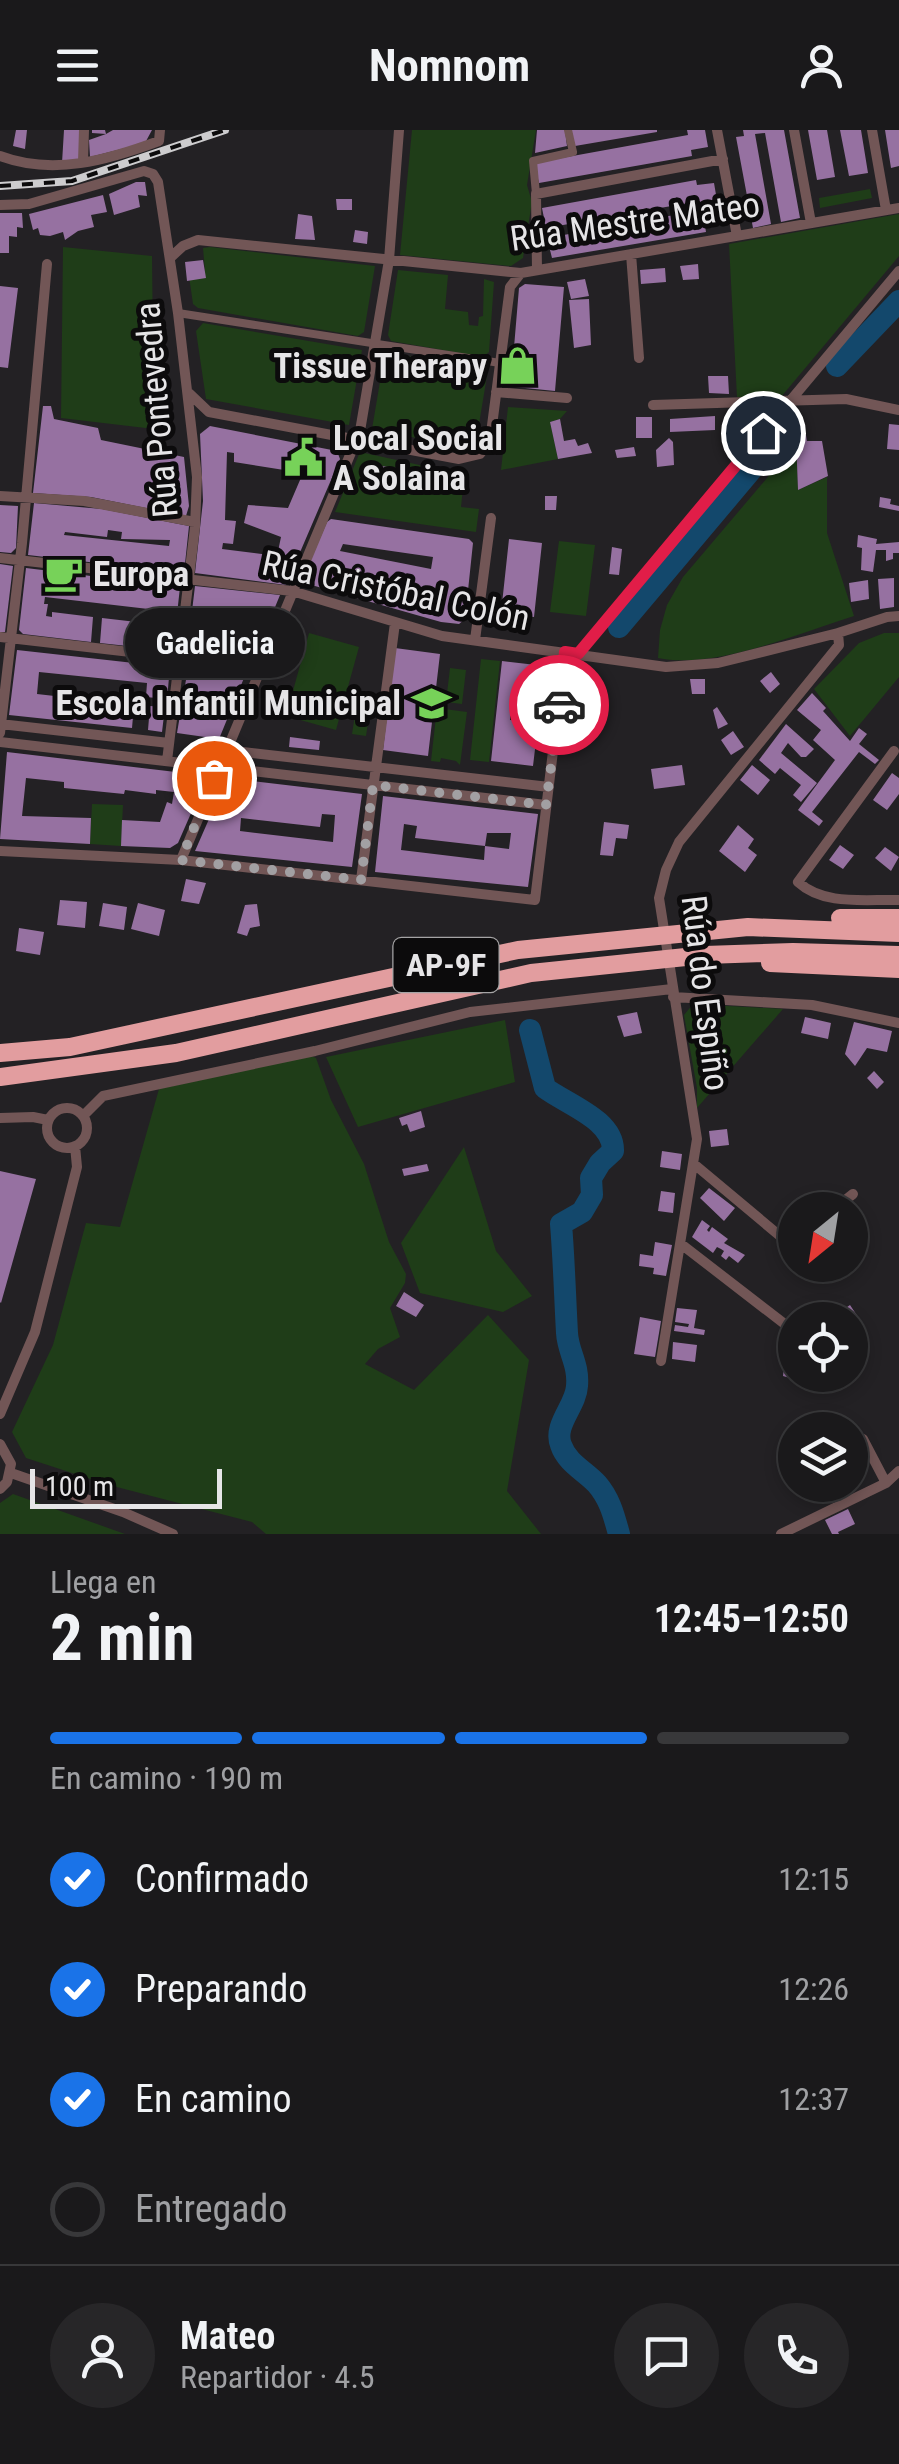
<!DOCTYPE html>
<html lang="es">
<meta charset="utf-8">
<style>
:root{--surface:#1a191b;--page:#272628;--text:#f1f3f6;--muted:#9fa0a3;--line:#38383a;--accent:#1a73e8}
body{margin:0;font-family:"Roboto Condensed",sans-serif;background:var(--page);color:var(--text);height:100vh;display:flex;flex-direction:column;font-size:38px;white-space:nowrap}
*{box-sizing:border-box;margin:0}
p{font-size:32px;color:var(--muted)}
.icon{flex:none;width:55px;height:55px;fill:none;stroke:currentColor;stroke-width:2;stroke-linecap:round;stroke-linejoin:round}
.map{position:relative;height:1404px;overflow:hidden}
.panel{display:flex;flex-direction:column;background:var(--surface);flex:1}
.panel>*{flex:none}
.needle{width:65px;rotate:210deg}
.controls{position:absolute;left:778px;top:1062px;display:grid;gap:20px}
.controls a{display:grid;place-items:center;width:90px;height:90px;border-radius:50%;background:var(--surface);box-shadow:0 5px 15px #0003,0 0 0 2px var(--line);font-size:50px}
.scale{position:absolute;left:30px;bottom:25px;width:192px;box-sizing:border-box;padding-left:10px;border:5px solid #e6e5e7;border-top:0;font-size:28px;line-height:35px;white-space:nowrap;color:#e6e5e7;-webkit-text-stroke:8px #0c0b0c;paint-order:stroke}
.pin{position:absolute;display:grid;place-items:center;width:85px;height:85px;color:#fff;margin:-42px;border:5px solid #fff;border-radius:50%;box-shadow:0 2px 10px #0007}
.courier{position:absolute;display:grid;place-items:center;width:100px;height:100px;margin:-50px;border:8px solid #e11d48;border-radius:50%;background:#fff;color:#222;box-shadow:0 2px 12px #0007}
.bubble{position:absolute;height:70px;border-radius:35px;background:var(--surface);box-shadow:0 5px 15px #0003,0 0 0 2px var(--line);font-size:32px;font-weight:700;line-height:70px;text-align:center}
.summary em{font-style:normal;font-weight:700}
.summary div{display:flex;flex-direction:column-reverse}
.summary{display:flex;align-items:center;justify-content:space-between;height:170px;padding:0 50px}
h1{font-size:65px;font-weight:700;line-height:75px}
.bar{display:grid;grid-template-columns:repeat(4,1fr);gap:15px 10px;align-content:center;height:120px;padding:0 50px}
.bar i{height:12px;border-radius:8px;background:var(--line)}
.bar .active{background:var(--accent)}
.bar p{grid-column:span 4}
.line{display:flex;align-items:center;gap:25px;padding:0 50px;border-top:2px solid var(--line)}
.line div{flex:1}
.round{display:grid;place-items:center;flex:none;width:105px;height:105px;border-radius:52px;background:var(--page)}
ol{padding:0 50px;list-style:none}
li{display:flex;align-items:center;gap:30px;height:110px}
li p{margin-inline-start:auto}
li .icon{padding:10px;border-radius:50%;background:var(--accent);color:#fff;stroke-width:4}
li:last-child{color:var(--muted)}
li i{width:55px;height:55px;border:5px solid var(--line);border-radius:50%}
header{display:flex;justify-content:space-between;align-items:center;height:130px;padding:0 50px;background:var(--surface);font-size:45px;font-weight:700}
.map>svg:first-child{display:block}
</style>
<header><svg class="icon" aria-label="menu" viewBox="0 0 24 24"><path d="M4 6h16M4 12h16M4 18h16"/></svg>Nomnom<svg class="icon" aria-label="person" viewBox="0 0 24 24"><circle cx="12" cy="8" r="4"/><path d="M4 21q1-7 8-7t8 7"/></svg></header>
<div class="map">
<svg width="899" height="1404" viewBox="0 0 899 1404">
<rect width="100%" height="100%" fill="#232124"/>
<!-- green -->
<path fill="#1f3d18" d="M412 0H536L527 55 532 72 523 128 511 136 400 125Z
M870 59 872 68 820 78 819 68Z
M899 84V126L781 267H737L729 114Z
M63 117 152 126 154 299 61 288Z
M210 117 375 136 364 202 358 206 198 178 193 174 189 146 205 141 203 118Z
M398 140 448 145 445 179 468 182 469 195 478 196 479 187 483 186 484 149 494 152 489 222 483 227 391 211 388 205Z
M203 193 362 220 349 295 206 269 196 201Z
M385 222 488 240 476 312 466 318 372 299Z
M508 277 567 281 560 289 550 292 558 329 501 340Z
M796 308 798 360 827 347V403L854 486C800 503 713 540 658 528L660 500 667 475 683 447 767 348Z
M360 322 470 346 464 348 461 377 479 379 476 402 335 382Z
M559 411 595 415 586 486 550 482Z
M309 503 359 517 336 600 286 586Z
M884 503H899V547L850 606 814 559 859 513Z
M481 529 500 531 489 632 470 630Z
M450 538 466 540 462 574 446 572Z
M358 565 372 567 366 606 352 604Z
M437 578 467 582 460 635 456 631 441 628 440 632 431 631Z
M92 674 123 675 121 716 90 714Z
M693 874 783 879 697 978V958L684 885Z
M505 890 515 952 358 997 326 927Z
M311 926 316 928 331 970 364 1034 389 1112 406 1144 405 1153 390 1178 400 1207 378 1219 365 1234 414 1260 488 1185 529 1230 507 1361 541 1404H266L252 1392 109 1355 26 1328 12 1302 53 1215 86 1093 120 1097 159 959Z
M464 1017 496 1121 532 1166 503 1182 420 1163 401 1113Z
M13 1364 125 1404H0V1373Z"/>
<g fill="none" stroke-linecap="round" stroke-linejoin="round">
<!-- river -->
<path stroke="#13486c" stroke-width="22" d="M837 236 899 171
M619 497 768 320
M530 900 545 958C568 975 614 990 613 1021L600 1033 591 1048 592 1065 582 1082 561 1094C564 1130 565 1167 567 1203 568 1222 579 1234 577 1256 576 1276 553 1295 561 1315 567 1333 585 1341 597 1354 610 1369 614 1386 619 1404"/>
</g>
<!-- building -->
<path fill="#9671a1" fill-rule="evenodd" d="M16 0H27L25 19 13 16Z
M64 0H80L79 30 62 33Z
M92 0H105L106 4 113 0H152L145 13 90 27 89 10 106 4 92 3Z
M537 0H565L567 16 535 23Z
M571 0H657V2L575 16Z
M687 0H705L708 17 691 20 692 26 539 53 534 33 688 5Z
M743 0H784L800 88 781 92 765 3 755 4 771 94 753 98 736 7 744 6Z
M808 0H827L835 47 817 50Z
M840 0H861L868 43 849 46Z
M885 0H899V36L891 38Z
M696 50 697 55 714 53 721 94 705 96 706 102 552 128 547 108 702 80 700 71 546 98 542 78Z
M136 52H145L147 66 138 65 140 77 114 85 109 64Z
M103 65 107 82 91 85 94 97 78 101 65 110 63 102 50 106 40 105 38 98 33 100 29 84Z
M336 69H352V80H337Z
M0 83H22L23 98 17 97V107L9 106V123H0Z
M298 84 312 86 315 110 295 109Z
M355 100 368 102 367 114 353 112Z
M203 130 206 148 187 151 185 132Z
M698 134 699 149 683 150 680 136Z
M665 138 666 152 641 154 640 140Z
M585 149 589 166 571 169 567 152Z
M525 154 564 157 555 261 515 257 511 253 519 158Z
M0 156 18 158 8 238 0 237Z
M589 169 591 215 574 218 569 170Z
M708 246H728L729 264 709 263Z
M43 276H51L54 289 98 298 101 310 184 327 189 376 186 386 91 367 33 363Z
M715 286V300L670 302V289Z
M636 287H652V308H636Z
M560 289 564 311 575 309 578 316 588 313 592 323 558 329 550 292Z
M889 294 899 295V320L887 319Z
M731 295 735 307 723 308 722 296Z
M210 296 337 321 340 329 286 455 195 443 203 371 200 304ZM227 322 234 323V332L303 343 288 378 248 375 244 393 281 407 277 426 222 419 223 413 233 414 236 391 225 390Z
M806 305 807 311H822L828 346 798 360 796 308Z
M669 308 673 312 674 335 657 337 656 320Z
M634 317 636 326 617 328 615 320Z
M380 336 398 338 397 348 378 346Z
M545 366H557L556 380H545Z
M880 367 891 369 890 374 899 376V381L879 377Z
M34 373 102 379 189 396 184 443 28 425ZM108 400 122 402 121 409 170 410 169 416 64 405 65 402 107 407Z
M0 375 18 376 16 418 11 423 0 422Z
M331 389 469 409 473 413 465 489 459 494 441 492 301 452 327 392ZM343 414 433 427 431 439 340 421Z
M858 405 877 409 876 414 899 412V423H893V429L886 431V420H876L873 442 861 440 862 418 857 417Z
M509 409 542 413 534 487 501 483Z
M612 417 622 419 619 445 609 444Z
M0 434 13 436 5 502H0Z
M26 438 180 457 173 521 100 513 102 488 154 494 157 480 45 467 44 474H48L46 486 52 487V482L93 487 91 512 23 504 19 500Z
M894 448V477L880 479 878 449Z
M868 450 869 469 851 472 849 453Z
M195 456 280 465 253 531 187 523ZM237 480H242L238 510 233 509ZM215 487 226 488 225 500 213 498Z
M395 518 440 524 428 626 383 620Z
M17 520 170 537 167 569 146 567 147 553 39 542 37 564 134 575 132 598 9 585Z
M502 531 545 536 533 636 491 631ZM511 576 526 577 524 591 510 590Z
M188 538 242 544 244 548 219 609 177 603ZM200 561 218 562 208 585 198 583Z
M771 542 780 554 770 563 760 551Z
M690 549H705V564H692Z
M812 563 826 578 823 581 850 611 859 598 867 604 859 614 879 630 875 634 859 622 812 682 823 691 819 696 798 680 835 630 813 610 821 600 797 580Z
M150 576 165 577 162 602 148 600Z
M717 577 728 594 718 599 713 580Z
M786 594 814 619 806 627H801L788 613 781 623 817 653 801 672 793 665 801 655 780 638 775 644 759 630Z
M733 601 744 617 731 625 721 610Z
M290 607 320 611 319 620 289 617Z
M7 622 201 645 199 665 178 713 170 718 121 716 122 690 160 692 167 672 172 674 174 662 156 660V664L125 660 124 664 64 658V652L26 648 22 686 91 688 90 714 0 709Z
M682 635 685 655 654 659 651 639Z
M752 635 770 650 758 665 740 650Z
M892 643 899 648V664L887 680 873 670Z
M227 648 362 664 352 737 195 721ZM322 684 335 685 333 712 240 701 241 688 320 697Z
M383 666 538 684 528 757 375 742ZM404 694 417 696 415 708 485 716 487 703H511L509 719 485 716 484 730 401 720Z
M604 692 629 695 627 709 616 708 613 726 600 725Z
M738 695 754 709 748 718 757 725 745 742 719 721Z
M840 715 854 725 843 739 829 730Z
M885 717 899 727 891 741 875 728Z
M186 749 206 753 199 774 181 771Z
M60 770 87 772 85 798 57 795Z
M103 773 127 777 124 800 99 796Z
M138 773 165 780 159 806 131 799Z
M257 774 260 796 250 798 247 806 237 803 245 775Z
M19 798 44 802 40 825 16 821Z
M637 882 642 903 624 907 617 886Z
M805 887 831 893 828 909 801 903Z
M854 892 892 901 887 922 867 918 855 936 845 924Z
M874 941 884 952 877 959 867 948Z
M421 981 425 997 410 1002 407 994 402 996 399 988Z
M727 999 729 1015 711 1017 709 1001Z
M662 1021 682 1024 680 1040 660 1037Z
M427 1034 429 1041 404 1046 402 1039Z
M0 1041 36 1049 1 1173 0 1172Z
M709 1058 735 1078 724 1091 700 1068Z
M661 1061 675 1063 673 1083 658 1081Z
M702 1090 710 1096 707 1100 709 1102 712 1097 728 1109 724 1113 745 1125 738 1133 729 1126 726 1130 721 1126 724 1121 721 1119 717 1117 713 1123 692 1107Z
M857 1110 864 1120 854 1127 850 1115Z
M655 1112 672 1115 666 1146 653 1144 654 1138 639 1136 640 1124 653 1126Z
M404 1162 424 1175 416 1187 396 1176Z
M850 1175 860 1190 850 1198V1190H837L834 1186Z
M677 1178 697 1180 694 1198 705 1200 704 1205 674 1201 675 1195 688 1197 689 1194 675 1192Z
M640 1187 661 1191 655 1227 634 1224Z
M673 1212 697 1215 695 1232 672 1229Z
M784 1237 795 1239V1245H801L800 1251 783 1246Z
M843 1285 850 1300H831L827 1292Z
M848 1379 855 1394 838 1402 839 1404H832L825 1390Z"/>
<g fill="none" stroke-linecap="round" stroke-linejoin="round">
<!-- pedestrian -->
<path stroke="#725656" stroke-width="8" d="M536 64 533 31 573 22 568 0
M178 183 500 233"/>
<!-- minor -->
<path stroke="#725656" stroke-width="10" d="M717 0 737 106
M794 0 811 93
M872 0 886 80
M0 26C53 46 108 30 159 11L160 0
M83 32 84 0
M0 75 29 74 144 41 153 44 158 52 178 183 197 347 195 397 167 631
M631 124 639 228
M170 128 183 116 198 110 521 143 899 78
M537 140 536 64 723 29
M496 262 567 268
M189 263 209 282 459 329 480 324 490 311 510 157 521 143
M653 275 846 269 899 280
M0 366 84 371 195 392
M0 428 292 461 442 506 666 537 718 533 838 503
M0 507 260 537
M475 510 491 388
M578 524 899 141
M0 594 169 613
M0 603 22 413 47 134
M0 612 546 675
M226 620 549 657
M894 621 798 752C824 776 865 769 899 770
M0 721 181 730 535 770 565 522
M181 730 360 301 389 130 399 0
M361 750 395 493
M673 867 812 875 899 893
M47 998a20 20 0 1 1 40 0a20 20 0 1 1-40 0Z
M83 986 103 966 315 921 470 882 672 859
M0 988 33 987 48 990
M694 1034 786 1111 795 1110
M833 1080 853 1064
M681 1114 795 1202
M661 1231 697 1009 659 768 666 740 679 712 839 515 838 503 887 487 899 486
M0 1284 35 1202 77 1037 75 1016
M863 1309 886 1353
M0 1314 11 1334 7 1352 0 1359
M11 1343 123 1382 173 1404
M781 1404 886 1353 899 1341"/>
<!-- motorway -->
<path stroke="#e29d9f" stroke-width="18" d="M840 788H899
M770 833 899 839
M0 923 70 917 518 820 748 797 899 803
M0 947 176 923 531 843 705 825 793 822 899 825"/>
<defs>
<path id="rail" d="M0 56 72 51 225 0"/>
</defs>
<!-- rail casing -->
<use href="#rail" stroke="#cdccce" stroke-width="8"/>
<!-- rail -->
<use href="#rail" stroke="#0c0b0c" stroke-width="4" stroke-dasharray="11" stroke-linecap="butt"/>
</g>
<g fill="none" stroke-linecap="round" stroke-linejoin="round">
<!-- done -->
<path stroke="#a2a0a3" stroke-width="10" stroke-dasharray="0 18" d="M214 648 181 730 361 750 373 655 546 675 559 575"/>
<!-- route -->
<path stroke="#e11d48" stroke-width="12" d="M559 575 565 522 578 524 763 303"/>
</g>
<!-- icons -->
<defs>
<symbol id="shop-bare" viewBox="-9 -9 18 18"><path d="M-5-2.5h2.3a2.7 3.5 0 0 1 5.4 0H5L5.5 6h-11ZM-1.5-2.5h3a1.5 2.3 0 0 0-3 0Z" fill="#77d259" stroke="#0c0b0c" stroke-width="2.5" paint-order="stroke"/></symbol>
<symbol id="civic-bare" viewBox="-9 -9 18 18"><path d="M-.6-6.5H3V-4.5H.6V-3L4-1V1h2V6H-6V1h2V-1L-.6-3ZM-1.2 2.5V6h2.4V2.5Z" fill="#77d259" stroke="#0c0b0c" stroke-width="2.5" paint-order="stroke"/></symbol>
<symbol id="cafe-bare" viewBox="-9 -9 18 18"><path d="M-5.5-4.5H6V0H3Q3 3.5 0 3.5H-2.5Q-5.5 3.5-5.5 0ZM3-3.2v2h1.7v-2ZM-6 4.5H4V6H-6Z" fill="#77d259" stroke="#0c0b0c" stroke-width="2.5" paint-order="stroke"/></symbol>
<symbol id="school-bare" viewBox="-9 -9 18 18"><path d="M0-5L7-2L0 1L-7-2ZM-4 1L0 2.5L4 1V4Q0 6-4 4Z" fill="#77d259" stroke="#0c0b0c" stroke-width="2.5" paint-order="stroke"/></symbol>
</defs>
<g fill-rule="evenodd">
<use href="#shop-bare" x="490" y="208" width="55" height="55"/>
<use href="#civic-bare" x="276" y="300" width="55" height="55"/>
<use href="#cafe-bare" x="36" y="416" width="55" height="55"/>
<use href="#school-bare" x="404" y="546" width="55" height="55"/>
</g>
<g text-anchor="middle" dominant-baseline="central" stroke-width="10" stroke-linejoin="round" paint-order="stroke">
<!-- shield labels -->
<rect fill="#0c0b0c" stroke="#a5a4a5" stroke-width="2.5" x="393.5" y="808" width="105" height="54" rx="8"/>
<g font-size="32" font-weight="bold" fill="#e6e5e7">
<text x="446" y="835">AP-9F</text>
</g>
<!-- street labels -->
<g font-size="35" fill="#e6e5e7" stroke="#0c0b0c">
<text transform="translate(635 92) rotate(-8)">Rúa Mestre Mateo</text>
<text transform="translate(157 280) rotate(-95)">Rúa Pontevedra</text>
<text transform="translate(396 461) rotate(12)">Rúa Cristóbal Colón</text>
<text transform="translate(705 863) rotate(83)">Rúa do Espiño</text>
</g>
<!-- poi labels -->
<g font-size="35" font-weight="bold" fill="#e6e5e7" stroke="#0c0b0c" text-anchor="end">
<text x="487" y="236">Tissue Therapy</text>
<text x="333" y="308" text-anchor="start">Local Social<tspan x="333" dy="40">A Solaina</tspan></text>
<text x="93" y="444" text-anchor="start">Europa</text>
<text x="401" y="573">Escola Infantil Municipal</text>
</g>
</g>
</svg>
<div class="controls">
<a><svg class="needle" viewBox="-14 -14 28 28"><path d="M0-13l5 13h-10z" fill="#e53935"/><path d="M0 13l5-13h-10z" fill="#9fa0a3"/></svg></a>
<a><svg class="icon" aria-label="locate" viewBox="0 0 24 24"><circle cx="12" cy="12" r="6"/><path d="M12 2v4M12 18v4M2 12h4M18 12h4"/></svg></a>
<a><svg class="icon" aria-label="layers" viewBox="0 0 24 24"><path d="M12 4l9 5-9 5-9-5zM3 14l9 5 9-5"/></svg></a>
</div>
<div class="scale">100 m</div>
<div class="pin" style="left:214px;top:648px;background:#ea580c"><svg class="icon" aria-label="bag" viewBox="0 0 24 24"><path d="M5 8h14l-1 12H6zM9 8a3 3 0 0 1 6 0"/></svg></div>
<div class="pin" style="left:763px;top:303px;background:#1f2937"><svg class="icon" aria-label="home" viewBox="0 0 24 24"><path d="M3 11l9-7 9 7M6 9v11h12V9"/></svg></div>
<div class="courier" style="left:559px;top:575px"><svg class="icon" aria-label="car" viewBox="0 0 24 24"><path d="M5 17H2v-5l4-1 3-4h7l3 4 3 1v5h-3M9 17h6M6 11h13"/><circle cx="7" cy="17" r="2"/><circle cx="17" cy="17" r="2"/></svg></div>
<div class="bubble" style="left:125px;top:478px;width:180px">Gadelicia</div>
</div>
<section class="panel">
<div class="summary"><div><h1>2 min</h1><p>Llega en</p></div><em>12:45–12:50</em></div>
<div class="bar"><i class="active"></i><i class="active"></i><i class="active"></i><i></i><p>En camino · 190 m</p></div>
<ol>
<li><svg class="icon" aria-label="check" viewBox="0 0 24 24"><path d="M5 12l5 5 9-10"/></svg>Confirmado<p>12:15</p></li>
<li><svg class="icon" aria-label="check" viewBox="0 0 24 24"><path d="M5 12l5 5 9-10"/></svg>Preparando<p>12:26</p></li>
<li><svg class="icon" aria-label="check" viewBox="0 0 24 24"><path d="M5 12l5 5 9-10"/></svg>En camino<p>12:37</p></li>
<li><i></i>Entregado</li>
</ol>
<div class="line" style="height:180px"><a class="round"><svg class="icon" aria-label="person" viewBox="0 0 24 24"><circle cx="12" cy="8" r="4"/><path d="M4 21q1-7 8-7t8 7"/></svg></a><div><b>Mateo</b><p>Repartidor · 4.5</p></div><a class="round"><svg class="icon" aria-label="chat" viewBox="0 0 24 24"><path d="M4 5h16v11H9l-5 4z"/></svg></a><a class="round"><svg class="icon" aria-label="phone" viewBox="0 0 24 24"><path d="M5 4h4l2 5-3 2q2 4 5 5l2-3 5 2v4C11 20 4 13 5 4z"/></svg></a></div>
</section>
